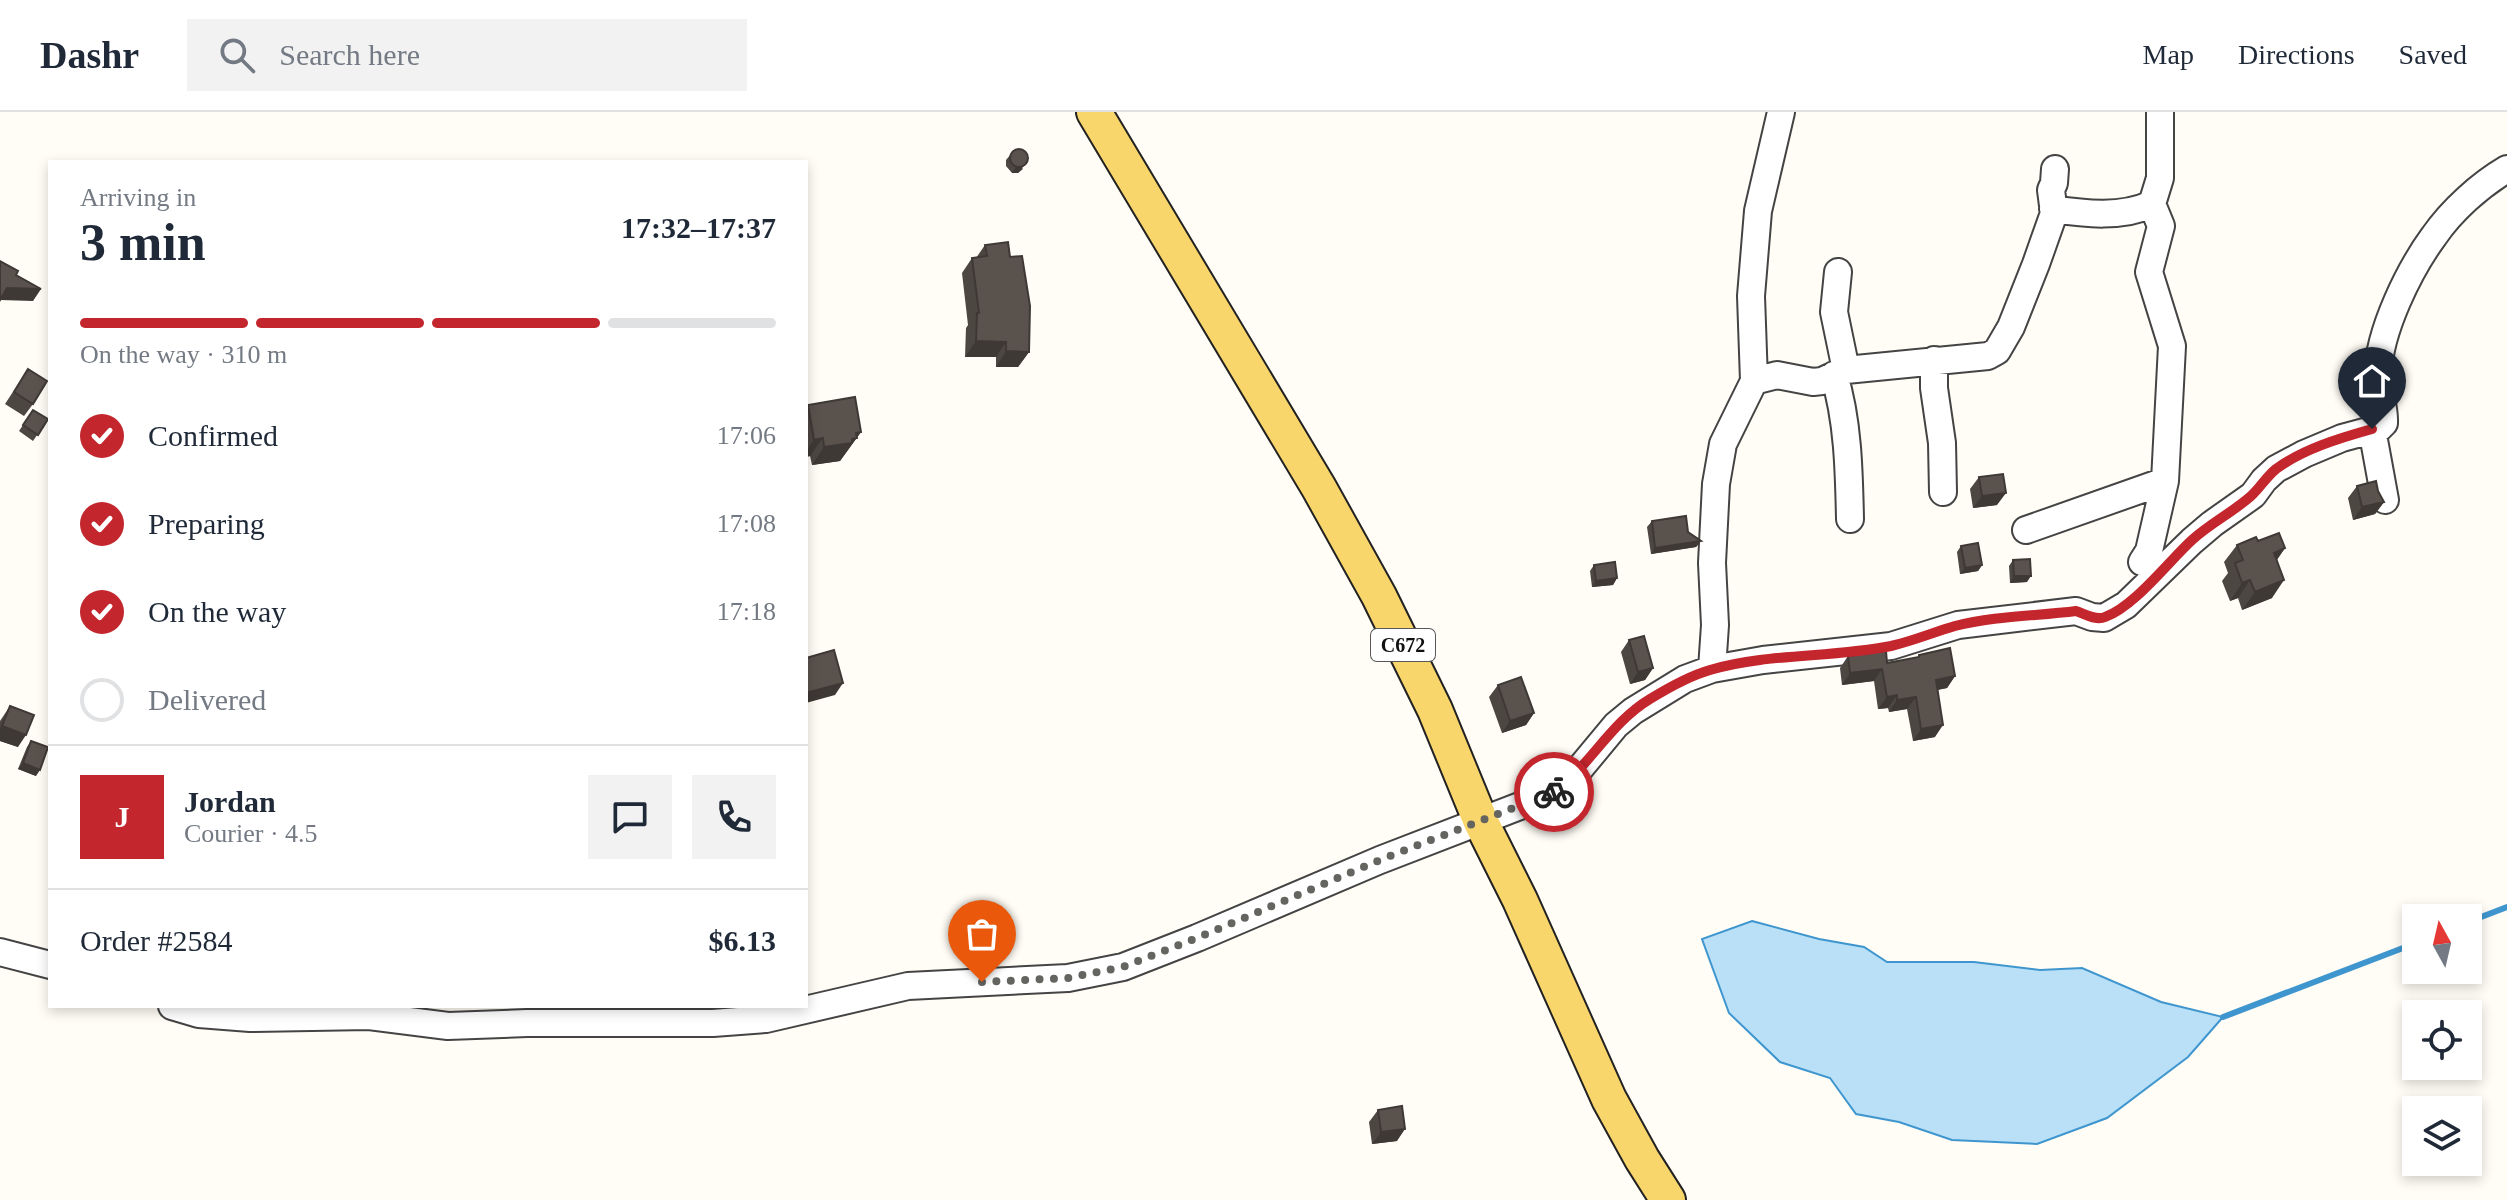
<!DOCTYPE html>
<meta charset="utf-8">
<style>
:root{--surface:#fff;--page:#f2f2f3;--text:#1f2937;--muted:#747a83;--line:#e0e1e3;--accent:#c4262e}
body{margin:0;font-family:Georgia,serif;background:var(--page);color:var(--text);height:100vh;display:flex;flex-direction:column;font-size:30px;white-space:nowrap}
*{box-sizing:border-box;margin:0}
p{font-size:26px;color:var(--muted)}
.icon{flex:none;width:44px;height:44px;fill:none;stroke:currentColor;stroke-width:2;stroke-linecap:round;stroke-linejoin:round}
.map{position:relative;flex:1;overflow:hidden}
.sheet{position:absolute;left:48px;top:48px;width:760px;height:848px;display:flex;flex-direction:column;background:var(--surface);border-radius:0px;box-shadow:0 4px 12px #0003}
.sheet>*{flex:none}
.needle{width:52px;rotate:352deg}
.controls{position:absolute;left:2402px;top:792px;display:grid;gap:16px}
.controls a{display:grid;place-items:center;width:80px;height:80px;border-radius:0px;background:var(--surface);box-shadow:0 4px 12px #0003;font-size:40px}
.pin{position:absolute;display:grid;place-items:center;width:68px;height:68px;color:#fff;margin:-82px -34px;border-radius:50% 50% 50% 0;rotate:-45deg;box-shadow:0 0 8px #0007}
.pin .icon{rotate:45deg}
.courier{position:absolute;display:grid;place-items:center;width:80px;height:80px;margin:-40px;border:6px solid #c4262e;border-radius:50%;background:#fff;color:#222;box-shadow:0 2px 10px #0007}
.overview em{font-style:normal;font-weight:800}
.overview div{display:flex;flex-direction:column-reverse}
.overview{display:flex;align-items:center;justify-content:space-between;height:136px;padding:0 32px}
h1{font-size:52px;font-weight:800;line-height:60px}
.bar{display:grid;grid-template-columns:repeat(4,1fr);gap:12px 8px;align-content:center;height:96px;padding:0 32px}
.bar i{height:10px;border-radius:6px;background:var(--line)}
.bar .current{background:var(--accent)}
.bar p{grid-column:span 4}
.line{display:flex;align-items:center;gap:20px;padding:0 32px;border-top:2px solid var(--line)}
.line div{flex:1}
.round{display:grid;place-items:center;flex:none;width:84px;height:84px;border-radius:0px;background:var(--page)}
ol{padding:0 32px;list-style:none}
li{display:flex;align-items:center;gap:24px;height:88px}
li p{margin-inline-start:auto}
li .icon{padding:8px;border-radius:50%;background:var(--accent);color:#fff;stroke-width:4}
li:last-child{color:var(--muted)}
li i{width:44px;height:44px;border:4px solid var(--line);border-radius:50%}
header{display:flex;align-items:center;gap:48px;box-sizing:border-box;height:112px;padding:0 40px;background:var(--surface);border-bottom:2px solid var(--line)}
header strong{font-size:38px}
nav{display:flex;gap:44px;margin-inline-start:auto;font-size:28px}
.search{width:560px;height:72px;background:var(--page);display:flex;align-items:center;gap:20px;box-sizing:border-box;padding:0 28px;border-radius:0px;color:var(--muted);font-size:30px}
.map>svg:first-child{display:block}
</style>
<header>
<strong>Dashr</strong>
<div class="search"><svg class="icon" aria-label="search" viewBox="0 0 24 24"><circle cx="10" cy="10" r="6"/><path d="M15 15l6 6"/></svg>Search here</div>
<nav><a>Map</a><a>Directions</a><a>Saved</a></nav>
</header>
<div class="map">
<svg width="2507" height="1088" viewBox="0 0 2507 1088">
<rect width="100%" height="100%" fill="#fffdf5"/>
<!-- water -->
<path fill="#b9e0f7" stroke="#3f96cf" stroke-width="2" d="M1752 809 1819 827 1864 835 1887 850H1974L2040 858 2082 856 2161 890 2223 905 2188 945 2107 1006 2037 1032 1952 1028 1899 1010 1856 1002 1830 966 1780 950 1729 901 1702 827Z"/>
<g fill="none" stroke-linecap="round" stroke-linejoin="round">
<!-- stream -->
<path stroke="#3f96cf" stroke-width="6" d="M2468 810 2507 795
M2223 905 2416 831"/>
<defs>
<path id="minor" d="M2053 97C2085 102 2122 106 2152 92L2160 66V0
M1838 160 1834 200 1846 258
M1934 248V276L1942 331 1943 380
M1834 263C1848 308 1849 359 1850 407
M1754 269 1777 263 1813 270 1822 269 1846 258 1988 244 1997 239 2011 215 2036 152 2054 101 2051 78 2054 71 2055 57
M2372 317 2385 388
M2026 418 2165 369
M2142 450 2149 439 2165 369 2172 234 2149 160 2161 114 2152 92
M1712 557 1715 513 1712 451 1716 372 1723 332 1754 269 1751 184 1758 99 1781 0
M0 840 50 853
M172 894 199 902 250 906 369 904 448 914 527 911H713L766 907 908 874 1068 866 1123 855 1197 826 1380 748 1556 680 1572 666 1616 613 1633 599 1685 567 1712 557 1763 548 1891 534 1958 513 2076 499 2092 505 2104 506 2126 493 2192 429 2212 412 2253 383 2264 368 2276 357 2304 342 2342 326 2379 316 2384 311C2385 294 2377 278 2378 262 2379 219 2409 158 2434 124 2452 98 2480 73 2507 57"/>
<path id="major" d="M1094 0 1319 376 1379 484 1435 598 1481 710 1520 788 1609 987 1642 1047 1668 1088"/>
</defs>
<!-- minor casing -->
<use href="#minor" stroke="#444" stroke-width="30"/>
<!-- major casing -->
<use href="#major" stroke="#222" stroke-width="38"/>
<!-- minor -->
<use href="#minor" stroke="#fff" stroke-width="26"/>
<!-- major -->
<use href="#major" stroke="#f9d66b" stroke-width="34"/>
</g>
<!-- wall -->
<path fill="#4d4742" d="M1011 42 1023 57 1018 61H1012L1006 54V48Z
M985 133 1010 145 1029 240 1018 255H996V245H965L966 216 968 213 962 161 972 146H976Z
M28 257 33 292 24 304 5 292Z
M808 293 861 320 840 349 812 353 810 344 806 345V296Z
M33 298 48 307 33 329 19 319Z
M1979 365 1997 393 1973 396 1970 377Z
M2357 374 2378 379 2384 390 2375 402 2353 408 2348 386Z
M1652 409 1688 420 1701 429 1696 435 1651 442 1647 415Z
M2258 429 2285 436 2277 448 2272 486 2242 498 2238 486 2230 489 2222 469 2228 461 2224 450 2237 433Z
M1961 434 1982 453 1978 459 1960 462 1957 440Z
M2013 448 2027 470 2010 471 2009 454Z
M1594 453 1617 466 1613 473 1592 475 1590 459Z
M1629 528 1653 556 1645 568 1630 572 1621 540Z
M1919 543 1955 564 1947 576 1937 578 1935 625 1913 629 1907 597 1889 600 1888 596 1878 597 1874 569 1842 573 1840 556 1848 544 1887 551 1917 546Z
M1498 573 1534 601 1526 613 1502 621 1489 585Z
M10 594 18 635 0 629V609Z
M31 629 36 664 18 657 27 635Z
M1378 998 1397 1029 1372 1032 1369 1010Z"/>
<!-- shaded-wall -->
<path fill="#3f3936" d="M1027 50 1018 61H1012L1016 55Z
M7 176 41 177 33 189 0 188Z
M976 229 1006 230 996 245H965Z
M1006 239 1029 240 1018 255H996Z
M861 320 840 349 812 353 824 335 856 321Z
M823 326 810 344 806 345V340L814 328Z
M2006 381 1997 393 1973 396 1982 384Z
M2384 390 2375 402 2353 408 2362 395Z
M1701 429 1696 435 1651 442 1655 436Z
M2285 436 2272 454 2274 441Z
M1982 453 1978 459 1960 462 1965 456Z
M2014 464H2031L2027 470 2010 471Z
M1617 466 1613 473 1592 475 1596 469Z
M2250 468 2238 486 2230 489 2242 471Z
M2284 468 2272 486 2242 498 2255 480Z
M1653 556 1645 568 1630 572 1638 560Z
M1882 557 1874 569 1842 573 1850 561Z
M1955 564 1947 576 1927 580 1936 568Z
M843 571 835 583 806 591V581Z
M1897 583 1888 596 1878 597 1887 585Z
M1916 585 1907 597 1889 600 1897 588Z
M1534 601 1526 613 1502 621 1510 609Z
M1943 613 1935 625 1913 629 1921 617Z
M2 614 26 623 18 635 0 629V616Z
M23 651 40 658 36 664 18 657Z
M1405 1017 1397 1029 1372 1032 1381 1020Z"/>
<!-- building -->
<path fill="#5a524d" stroke="#3f3936" stroke-width="2" d="M1010 46a9 9 0 1 1 18 0a9 9 0 1 1-18 0Z
M1008 130 1010 145 1022 144 1030 194 1029 240 1006 239V230L976 229 977 201H979L972 146 987 144 985 133Z
M0 149 18 159 16 163 41 177 7 176 0 188Z
M28 257 47 269 33 292 14 280Z
M855 285 861 320 856 321 857 326 852 327V331L824 335 823 326 814 328 808 293Z
M33 298 48 307 38 323 23 313Z
M2003 362 2006 381 1982 384 1979 365Z
M2376 369 2378 379 2384 390 2362 395 2357 374Z
M1686 404 1688 420 1701 429 1655 436 1652 409Z
M2279 421 2285 436 2274 441 2284 468 2255 480 2250 468 2242 471 2235 451 2243 448 2237 433 2256 425 2258 429Z
M1978 431 1982 453 1965 456 1961 434Z
M2030 447 2031 464H2014L2013 448Z
M1615 450 1617 466 1596 469 1594 453Z
M1644 524 1653 556 1638 560 1629 528Z
M1950 536 1955 564 1936 568 1943 613 1921 617 1916 585 1897 588V583L1887 585 1882 557 1850 561 1848 544 1886 539 1887 551 1919 545V543Z
M834 538 843 571 806 581V546Z
M1521 565 1534 601 1510 609 1498 573Z
M10 594 34 603 26 623 2 614Z
M31 629 48 635 40 658 23 651Z
M1402 994 1405 1017 1381 1020 1378 998Z"/>
<g fill="none" stroke-linecap="round" stroke-linejoin="round">
<!-- done -->
<path stroke="#646461" stroke-width="8" stroke-dasharray="0 14.4" d="M982 870 1068 866 1123 855 1197 826 1380 748 1554 680"/>
<!-- route -->
<path stroke="#c4262e" stroke-width="10" d="M1554 680C1590 654 1610 611 1650 587 1668 576 1689 564 1710 558 1767 541 1832 546 1891 534 1913 529 1934 520 1955 514 1994 504 2037 504 2076 499 2085 502 2096 509 2105 505 2134 495 2169 449 2192 428 2211 411 2233 400 2251 384 2260 376 2266 365 2276 357 2303 337 2340 326 2372 317"/>
</g>
<g text-anchor="middle" dominant-baseline="central" stroke-width="8" stroke-linejoin="round" paint-order="stroke">
<!-- shield labels -->
<rect fill="#fff" stroke="#585858" stroke-width="2" x="1371" y="517" width="64" height="32" rx="6"/>
<g font-size="20" font-weight="bold" fill="#111">
<text x="1403" y="533">C672</text>
</g>
</g>
</svg>
<div class="controls">
<a><svg class="needle" viewBox="-14 -14 28 28"><path d="M0-13l5 13h-10z" fill="#e53935"/><path d="M0 13l5-13h-10z" fill="#747a83"/></svg></a>
<a><svg class="icon" aria-label="locate" viewBox="0 0 24 24"><circle cx="12" cy="12" r="6"/><path d="M12 2v4M12 18v4M2 12h4M18 12h4"/></svg></a>
<a><svg class="icon" aria-label="layers" viewBox="0 0 24 24"><path d="M12 4l9 5-9 5-9-5zM3 14l9 5 9-5"/></svg></a>
</div>
<div class="pin" style="left:982px;top:870px;background:#ea580c"><svg class="icon" aria-label="bag" viewBox="0 0 24 24"><path d="M5 8h14l-1 12H6zM9 8a3 3 0 0 1 6 0"/></svg></div>
<div class="pin" style="left:2372px;top:317px;background:#1f2937"><svg class="icon" aria-label="home" viewBox="0 0 24 24"><path d="M3 11l9-7 9 7M6 9v11h12V9"/></svg></div>
<div class="courier" style="left:1554px;top:680px"><svg class="icon" aria-label="bike" viewBox="0 0 24 24"><circle cx="6" cy="16" r="4"/><circle cx="18" cy="16" r="4"/><path d="M6 16l4-8h5l3 8M10 8l3 8H6M13 5h3"/></svg></div>
<section class="sheet">
<div class="overview"><div><h1>3 min</h1><p>Arriving in</p></div><em>17:32–17:37</em></div>
<div class="bar"><i class="current"></i><i class="current"></i><i class="current"></i><i></i><p>On the way · 310 m</p></div>
<ol>
<li><svg class="icon" aria-label="check" viewBox="0 0 24 24"><path d="M5 12l5 5 9-10"/></svg>Confirmed<p>17:06</p></li>
<li><svg class="icon" aria-label="check" viewBox="0 0 24 24"><path d="M5 12l5 5 9-10"/></svg>Preparing<p>17:08</p></li>
<li><svg class="icon" aria-label="check" viewBox="0 0 24 24"><path d="M5 12l5 5 9-10"/></svg>On the way<p>17:18</p></li>
<li><i></i>Delivered</li>
</ol>
<div class="line" style="height:144px"><b class="round" style="background:var(--accent);color:#fff">J</b><div><b>Jordan</b><p>Courier · 4.5</p></div><a class="round"><svg class="icon" aria-label="chat" viewBox="0 0 24 24"><path d="M4 5h16v11H9l-5 4z"/></svg></a><a class="round"><svg class="icon" aria-label="phone" viewBox="0 0 24 24"><path d="M5 4h4l2 5-3 2q2 4 5 5l2-3 5 2v4C11 20 4 13 5 4z"/></svg></a></div>
<div class="line" style="height:104px"><div>Order #2584</div><b>$6.13</b></div>
</section>
</div>
